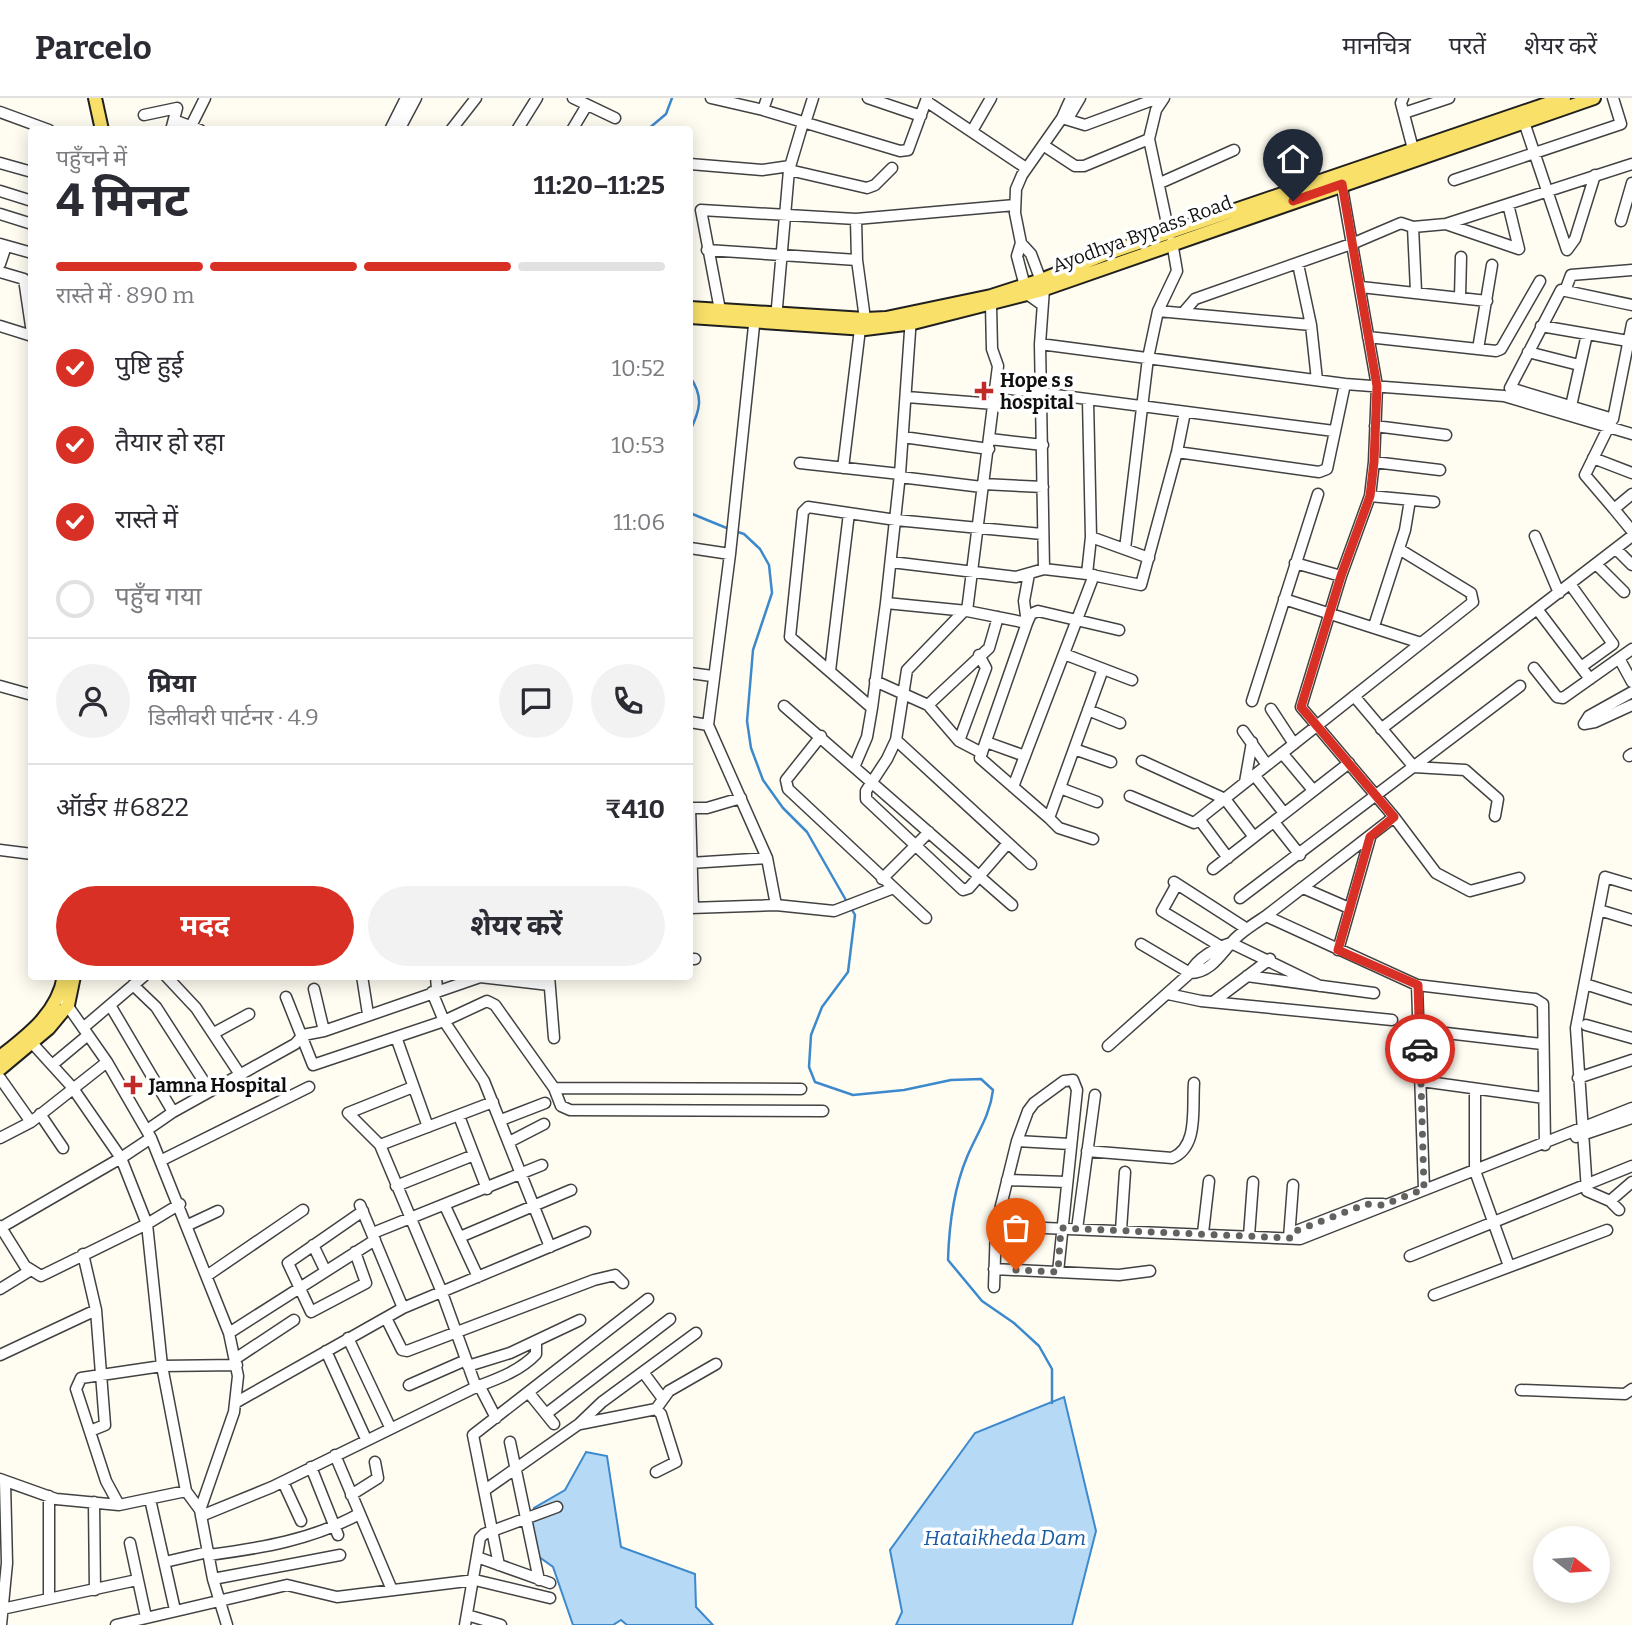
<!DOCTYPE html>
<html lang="hi">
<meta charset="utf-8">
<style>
:root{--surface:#fff;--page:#f2f2f3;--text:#2b2b33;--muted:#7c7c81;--line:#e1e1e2;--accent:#d93025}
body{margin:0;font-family:Bitter,"Noto Sans Devanagari",serif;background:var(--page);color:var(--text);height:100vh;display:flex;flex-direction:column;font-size:26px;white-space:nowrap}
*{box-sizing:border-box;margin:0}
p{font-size:23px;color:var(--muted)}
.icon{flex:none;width:38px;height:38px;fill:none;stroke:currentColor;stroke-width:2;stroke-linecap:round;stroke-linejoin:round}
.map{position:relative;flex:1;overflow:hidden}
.panel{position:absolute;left:28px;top:28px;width:665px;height:854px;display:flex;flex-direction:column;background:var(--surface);border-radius:7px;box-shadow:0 4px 18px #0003}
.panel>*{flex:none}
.needle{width:46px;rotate:107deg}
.buttons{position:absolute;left:1533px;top:1428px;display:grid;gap:14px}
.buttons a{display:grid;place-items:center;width:77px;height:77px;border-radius:50%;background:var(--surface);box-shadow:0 4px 18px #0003;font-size:35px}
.pin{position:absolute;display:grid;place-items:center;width:60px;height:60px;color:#fff;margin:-72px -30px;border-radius:50% 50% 50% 0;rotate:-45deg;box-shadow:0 0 7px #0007}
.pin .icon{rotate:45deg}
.courier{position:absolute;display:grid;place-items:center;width:70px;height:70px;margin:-35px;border:5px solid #d93025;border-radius:50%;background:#fff;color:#222;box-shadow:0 2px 9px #0007}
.overview em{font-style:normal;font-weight:700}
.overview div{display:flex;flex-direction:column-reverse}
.overview{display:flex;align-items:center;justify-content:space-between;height:119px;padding:0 28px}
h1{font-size:46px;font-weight:700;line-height:52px}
.bar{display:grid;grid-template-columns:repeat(4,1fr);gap:10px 7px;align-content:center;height:84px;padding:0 28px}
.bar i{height:9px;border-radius:5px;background:var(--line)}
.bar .active{background:var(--accent)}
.bar p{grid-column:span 4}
.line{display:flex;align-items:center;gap:18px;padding:0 28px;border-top:2px solid var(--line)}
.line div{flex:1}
.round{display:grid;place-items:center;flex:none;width:74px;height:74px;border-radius:37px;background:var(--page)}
ol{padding:0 28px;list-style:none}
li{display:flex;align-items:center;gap:21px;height:77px}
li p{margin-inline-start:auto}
li .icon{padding:7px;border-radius:50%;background:var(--accent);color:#fff;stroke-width:4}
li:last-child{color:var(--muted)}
li i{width:38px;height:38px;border:4px solid var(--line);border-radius:50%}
.button{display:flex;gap:14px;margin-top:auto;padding:14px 28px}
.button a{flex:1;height:80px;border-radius:42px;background:var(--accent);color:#fff;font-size:28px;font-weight:700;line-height:80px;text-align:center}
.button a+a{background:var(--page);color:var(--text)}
header{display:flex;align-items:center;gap:42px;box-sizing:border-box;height:98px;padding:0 35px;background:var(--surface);border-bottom:2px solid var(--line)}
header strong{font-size:33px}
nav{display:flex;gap:38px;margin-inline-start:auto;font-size:24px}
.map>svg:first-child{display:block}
</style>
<header>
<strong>Parcelo</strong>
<nav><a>मानचित्र</a><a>परतें</a><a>शेयर करें</a></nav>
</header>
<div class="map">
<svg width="1632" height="1527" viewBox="0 0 1632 1527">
<rect width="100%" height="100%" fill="#fffdf2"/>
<!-- water -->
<path fill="#b6d9f6" stroke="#3d89cd" stroke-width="2" d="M1064 1299 1096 1433 1072 1527H896L902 1514 890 1452 975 1335Z
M586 1354 607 1358 621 1449 695 1476 696 1509 713 1527H627L621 1522 613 1527H573L553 1469 528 1451 526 1440 534 1410 565 1392Z"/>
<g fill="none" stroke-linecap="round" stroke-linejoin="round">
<!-- stream -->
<path stroke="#3d89cd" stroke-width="2.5" d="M647 32 666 16 672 0
M690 279C704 299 700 312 690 333
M690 415 729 431
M735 433 744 436 760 451 769 467 772 495 753 552 747 623 751 650 763 682 783 710 807 734 847 804
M851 810 855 817 848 874 822 909 811 937 809 969 815 984 853 997 904 992 951 982 981 981 993 992C990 1018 977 1035 967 1059 954 1090 949 1129 948 1162L982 1203 1014 1225 1039 1248 1052 1271V1305"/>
<defs>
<path id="minor" d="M573 0 615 20
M711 0 763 12 900 53 908 52 927 0
M868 0 921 18
M1164 0 1156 12 1149 41 1169 135
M1403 0 1401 5 1413 51
M926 3 1026 70
M763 12 767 0
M0 14 49 32
M1404 15 1449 0
M144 17 177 10 171 32
M1062 20 1085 27 1158 0
M1062 20 1070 17 1080 0
M174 22 200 32
M1524 24 1567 152 1575 141 1595 77
M805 25 813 0
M189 32 205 0
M390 32 406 0
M399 32 416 0
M451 32 476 0
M517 32 537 0
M572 32 587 7
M972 33 991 0
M1043 47 1075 68H1084L1149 41
M0 65 32 74
M690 66 762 72 790 68
M789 72 867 90 875 87 892 70
M1454 82 1621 26 1613 0
M1341 84 1377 288 1374 364 1370 398 1341 478 1301 609 1394 719 1436 775 1470 793 1519 780
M1160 85 1234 52
M0 93 32 103
M0 116 32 126
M856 121 857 162 865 221
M1621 123 1632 85
M1446 126 1519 151 1508 106
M1413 129 1446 126 1632 66
M1021 145 1031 156 1044 191 1040 246 1044 471 1087 476 1141 487 1177 354 1185 314
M0 146 32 155
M707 152 857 162
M0 166 6 148
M1298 166 1311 227 1317 282
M0 174 24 181 32 235
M1361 189 1487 203
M1565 193 1571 177 1632 172
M1460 199 1461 159
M1041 206 1027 196 1017 158 1021 145 1015 115 1016 91 1022 77 1062 20 1071 0
M1632 207 1561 192 1510 290 1613 321 1632 226
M720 212 701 112 856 121 1015 107
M1158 213 1311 227
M1183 215 1195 201 1354 145 1401 125 1413 129 1416 193
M755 218 730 456 708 627 767 760 776 807
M776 221 789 72 803 25
M0 228 32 238
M1541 228 1628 243
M1368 239 1496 253 1501 251 1540 183
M1040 246 1345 286 1504 298 1632 336
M1478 251 1492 167
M1528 254 1579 267
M995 289 1334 333
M907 299 994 306
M1571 308 1587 236
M1612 322 1585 377 1614 411 1632 396
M1375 328 1446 337
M903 339 989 351
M990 341 1043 347
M1177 354 1319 374 1327 371 1345 286
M1593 360 1632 375
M1374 364 1440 372
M800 365 900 376
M843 370 860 231
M900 379 982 389
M983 386 1043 389
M1370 398 1434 404
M1614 411 1632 433
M1535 438 1559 495
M1091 439 1149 460
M690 450 730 456
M1125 451 1148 260 1158 213 1177 173 1172 144
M1616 451 1632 467
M891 464 1016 479 1044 471
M1295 465 1341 478
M1596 466 1624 494
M1087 476 1091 439 1088 302
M1570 486 1613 546 1581 569
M1284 501 1421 545
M886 505 967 513 1027 525 980 660 1049 720 1103 571
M1537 511 1590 581
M964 513 907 572 896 642 887 661 866 693V701L963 792 969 790 1008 745
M967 513 998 268 992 251 991 207
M1027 525 1031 516 1038 513 1119 532
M1027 525 1024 503 1029 476
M1374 528 1405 432 1410 402
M1064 556 1132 582
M1620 562 1632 584
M1534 570 1557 599 1563 600 1632 551
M830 573 849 415
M690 575 712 578
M875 583 928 607 959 643 982 655
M0 588 32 597
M1354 598 1414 669 1465 672 1498 701 1495 718
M1252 603 1318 396
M928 607 989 550 998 519
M784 608 1012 807
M872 610 790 539 803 414 808 409 896 422 1042 436
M1271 611 1294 646
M1088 612 1120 625
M690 624 708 627
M1584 626 1589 618 1632 594
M1584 626 1595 624 1632 607
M1381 631 1632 438
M1243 633 1267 667
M821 638 786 682 788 691 926 820
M896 642 1031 766
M959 643 986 570 979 557
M986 644 1025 658
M1074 651 1111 664
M1282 655 1313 692
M1629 658 1632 656
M1142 663 1225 701 1254 739
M855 667 867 639 872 610 886 505 900 376 911 219
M1255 678 1284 715
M1245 684 1252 644
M1013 689 1094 477
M1060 690 1097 704
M1130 698 1194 725 1473 504 1471 495 1399 451
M1394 719 1266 818 1417 887 1535 901 1543 906 1545 1047
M1049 720 1059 730 1093 741
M1199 721 1228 760
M1274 724 1300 757
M0 752 32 756
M690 765 767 760
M1213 771 1349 665
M882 781 929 734
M1174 784 1247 831
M1177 786 1162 813 1220 848
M1303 790 1349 810
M1240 800 1520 588
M690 810 776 807 834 813 891 791
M693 810 690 710H707L741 700
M1599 812 1632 822
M1141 846 1190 875C1213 875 1223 851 1238 838 1247 830 1257 824 1266 818
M1338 852 1370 740
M690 861H695
M166 878 196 910 241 978
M362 878 368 916
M436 878 437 892
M549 878 554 940
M1247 878 1374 895
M1585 886 1632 901
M133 887 156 909 210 993
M1417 887 1424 1091
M314 891 324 933
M432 894 444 923 484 983 550 1149
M1168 896 1201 903 1392 922
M286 899 313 967 444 923 487 903 495 907 554 990 561 1008 570 1012 823 1013
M65 904 107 964 151 1040 229 1235 238 1278 234 1314 200 1412 213 1481 227 1527
M1213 904 1270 861
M110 907 173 1014
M1586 927 1632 940
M83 930 144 878
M1420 932 1542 946
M214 935 249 916
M396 939 428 1029
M1108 948 1190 875C1196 861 1217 849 1231 845L1320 888
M52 967 88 937
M0 980 31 1024
M1578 980 1632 962
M1421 983 1544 1000
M554 990 801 991
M1475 992V1073L1509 1168
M40 1016 63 1050
M459 1018 487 1091
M501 1022 545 1005
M147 1032 173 1014 295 946 303 937 324 933 480 879 549 887
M1576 1039 1632 1020
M0 1040 31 1024 107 964
M1017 1043 1070 1046
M509 1044 544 1026
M380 1047 348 1015 413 989
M1087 1053 1172 1060C1199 1049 1192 1010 1194 985
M162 1062 309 989
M1007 1082 1066 1084
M396 1088 474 1057
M1610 1103 1632 1084
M360 1107 403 1210
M445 1108 478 1179
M1619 1112 1610 1103 1587 1093 1576 930 1605 779 1632 787
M188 1127 218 1113
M0 1128 25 1168 41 1178 147 1126 180 1106
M996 1128 1017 1043 1028 1013 1034 1005 1064 983 1073 982 1077 992 1058 1174
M0 1130 121 1060 151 1040
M1077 1131 1095 997
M1121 1132 1125 1074
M373 1135 542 1067
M1203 1135 1209 1083
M1249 1138 1253 1084
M460 1139 571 1092
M1294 1139 1296 1133 1366 1106H1383
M1289 1140 1293 1087
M313 1147 325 1172
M355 1154 366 1185 311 1214 288 1165 363 1113
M83 1156 96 1212 105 1327 90 1333
M1410 1158 1632 1068
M994 1171 1119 1177 1150 1173
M208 1177 303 1112
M994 1189 996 1128 1300 1141 1632 1010
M0 1191 31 1172
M1434 1197 1607 1132
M386 1220 402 1252 407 1253 594 1182 615 1177 623 1185
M229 1235 375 1142
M348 1240 390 1329
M326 1253 366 1341
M0 1257 96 1212
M235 1261 294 1222
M468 1268 510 1255 580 1222
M643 1274 663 1301
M409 1287 466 1262
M479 1287 496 1320
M476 1289C497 1281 520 1273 536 1256V1243
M1521 1292 1625 1296 1632 1291
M529 1295 554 1326
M235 1305 403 1210 585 1134
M656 1311 669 1293 716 1266
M546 1316 670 1221
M580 1326 656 1311 661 1316 676 1364 656 1374
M510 1344 539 1482
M335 1357 392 1492
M311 1369 338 1437
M0 1381 56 1401 119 1407 186 1393 162 1268 147 1126 121 1060 72 989 32 945
M283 1384 301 1423
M485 1392 579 1326 602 1304 696 1235
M186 1393 200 1412
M351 1397 378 1380 375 1364
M49 1398V1500
M150 1401 175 1512
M94 1404 95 1492
M119 1407 106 1383 76 1291 81 1280 162 1268 237 1267
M201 1418 272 1389 476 1289 441 1192 380 1047 493 1004
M130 1445 146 1519
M209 1457C261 1450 312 1442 359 1416
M477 1459 550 1485
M165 1464 208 1454
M499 1467 473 1337 648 1201
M213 1481 340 1457
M2 1511 137 1482
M467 1517 501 1527
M1 1527 7 1465 5 1384
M116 1527 287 1487 337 1499 475 1482 550 1500
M465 1527 480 1440 484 1436 557 1409"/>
<path id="major" d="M95 0 102 32
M690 210 865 221 886 220 991 198 1041 182 1106 156 1564 0
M690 219 865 231 913 225 1039 193 1594 0
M0 959C28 937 58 915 64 878
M0 971 49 930 68 907 74 878"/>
</defs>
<!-- minor casing -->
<use href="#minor" stroke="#424242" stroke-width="13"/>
<!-- major casing -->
<use href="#major" stroke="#202020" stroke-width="16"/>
<!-- minor -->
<use href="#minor" stroke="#fff" stroke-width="10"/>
<!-- major -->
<use href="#major" stroke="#f8e069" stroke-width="12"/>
</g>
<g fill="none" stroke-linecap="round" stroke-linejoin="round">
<!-- done -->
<path stroke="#63625e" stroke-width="7" stroke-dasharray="0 12.6" d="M1016 1172 1058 1174 1061 1130 1289 1140 1294 1139 1296 1133 1366 1106 1383 1107 1424 1091 1420 951"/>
<!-- route -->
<path stroke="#d93025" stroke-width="9" d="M1293 103 1342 86 1377 288 1374 364 1370 398 1341 478 1301 609 1394 719 1370 739 1338 852 1418 887 1420 951"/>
</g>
<!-- markers -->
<g fill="#c02b27" stroke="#fff" stroke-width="2.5">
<path d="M980.5 282.5h7v7h7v7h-7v7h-7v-7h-7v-7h7z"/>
<path d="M129.5 976.5h7v7h7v7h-7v7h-7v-7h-7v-7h7z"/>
</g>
<g text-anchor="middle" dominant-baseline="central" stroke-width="7" stroke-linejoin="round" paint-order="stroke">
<!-- street labels -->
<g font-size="19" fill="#0f0f0f" stroke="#fff">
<text transform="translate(1142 136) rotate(-20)">Ayodhya Bypass Road</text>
</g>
<!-- poi labels -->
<g font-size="19" font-weight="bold" fill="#0f0f0f" stroke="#fff" text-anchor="start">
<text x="1000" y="282">Hope s s<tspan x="1000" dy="22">hospital</tspan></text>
<text x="149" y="987">Jamna Hospital</text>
</g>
<!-- water labels -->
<g font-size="21" font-style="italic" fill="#185ba2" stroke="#fff">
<text x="1005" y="1440">Hataikheda Dam</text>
</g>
</g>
</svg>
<div class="buttons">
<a><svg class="needle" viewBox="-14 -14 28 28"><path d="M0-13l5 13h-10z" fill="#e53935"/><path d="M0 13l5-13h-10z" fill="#7c7c81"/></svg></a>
</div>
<div class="pin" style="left:1016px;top:1172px;background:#ea580c"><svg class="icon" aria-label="bag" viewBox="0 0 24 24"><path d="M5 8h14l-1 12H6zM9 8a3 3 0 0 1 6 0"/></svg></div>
<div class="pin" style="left:1293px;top:103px;background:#1f2937"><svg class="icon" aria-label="home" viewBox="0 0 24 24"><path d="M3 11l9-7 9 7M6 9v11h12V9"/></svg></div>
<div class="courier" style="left:1420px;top:951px"><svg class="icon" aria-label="car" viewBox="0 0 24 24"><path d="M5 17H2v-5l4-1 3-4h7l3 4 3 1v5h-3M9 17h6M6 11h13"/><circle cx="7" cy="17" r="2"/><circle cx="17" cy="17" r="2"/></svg></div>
<section class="panel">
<div class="overview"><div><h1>4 मिनट</h1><p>पहुँचने में</p></div><em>11:20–11:25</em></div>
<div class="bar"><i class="active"></i><i class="active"></i><i class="active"></i><i></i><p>रास्ते में · 890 m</p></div>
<ol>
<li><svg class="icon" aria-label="check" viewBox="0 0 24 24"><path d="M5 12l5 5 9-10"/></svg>पुष्टि हुई<p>10:52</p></li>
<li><svg class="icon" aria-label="check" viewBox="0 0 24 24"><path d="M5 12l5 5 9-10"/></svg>तैयार हो रहा<p>10:53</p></li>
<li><svg class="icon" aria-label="check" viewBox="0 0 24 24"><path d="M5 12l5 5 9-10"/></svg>रास्ते में<p>11:06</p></li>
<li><i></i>पहुँच गया</li>
</ol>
<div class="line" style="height:126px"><a class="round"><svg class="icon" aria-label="person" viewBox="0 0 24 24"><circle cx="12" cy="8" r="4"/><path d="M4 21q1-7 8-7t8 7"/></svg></a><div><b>प्रिया</b><p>डिलीवरी पार्टनर · 4.9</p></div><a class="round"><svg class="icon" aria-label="chat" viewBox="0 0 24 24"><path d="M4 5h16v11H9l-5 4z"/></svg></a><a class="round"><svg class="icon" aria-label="phone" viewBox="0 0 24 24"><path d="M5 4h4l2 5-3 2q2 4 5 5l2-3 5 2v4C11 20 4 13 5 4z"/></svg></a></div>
<div class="line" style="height:91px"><div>ऑर्डर #6822</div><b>₹410</b></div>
<div class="button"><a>मदद</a><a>शेयर करें</a></div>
</section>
</div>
